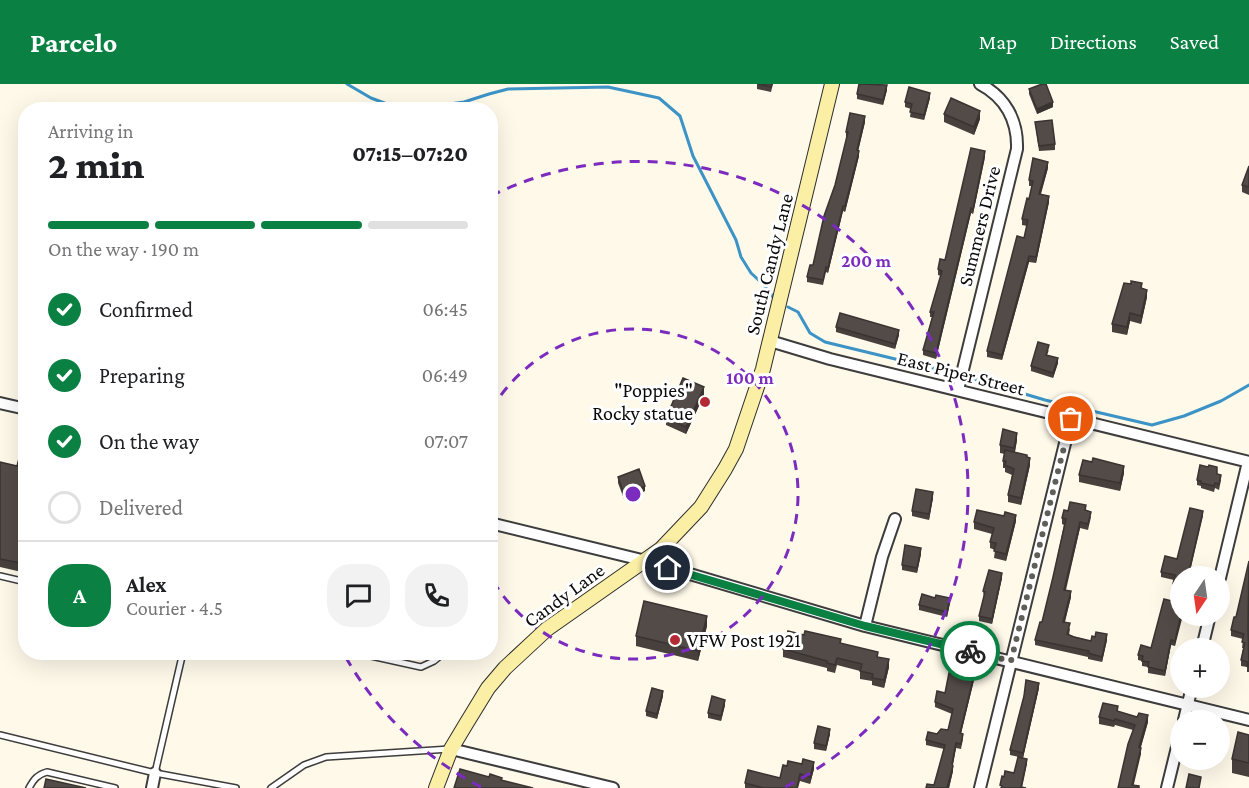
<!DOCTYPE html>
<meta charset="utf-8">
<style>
:root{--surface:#fff;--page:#f2f2f2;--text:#202124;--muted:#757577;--line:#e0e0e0;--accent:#0b8043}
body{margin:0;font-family:"Crimson Pro",serif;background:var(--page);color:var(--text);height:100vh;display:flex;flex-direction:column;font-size:22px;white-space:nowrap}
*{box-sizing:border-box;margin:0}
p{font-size:20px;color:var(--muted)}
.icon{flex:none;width:33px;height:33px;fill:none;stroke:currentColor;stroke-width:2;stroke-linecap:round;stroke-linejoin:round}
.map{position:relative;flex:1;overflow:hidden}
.side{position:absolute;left:18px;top:18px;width:480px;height:558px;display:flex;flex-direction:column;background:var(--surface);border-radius:24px;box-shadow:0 6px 24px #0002}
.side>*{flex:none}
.needle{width:39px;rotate:193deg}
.buttons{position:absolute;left:1170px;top:482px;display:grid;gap:12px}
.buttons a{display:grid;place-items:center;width:60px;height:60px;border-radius:50%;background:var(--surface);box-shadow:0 6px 24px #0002;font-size:30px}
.pin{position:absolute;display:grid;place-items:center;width:51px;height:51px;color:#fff;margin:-26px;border:3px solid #fff;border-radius:50%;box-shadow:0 2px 6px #0007}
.courier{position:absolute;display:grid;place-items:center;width:60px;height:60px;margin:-30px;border:4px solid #0b8043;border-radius:50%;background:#fff;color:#222;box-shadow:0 2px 8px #0007}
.head em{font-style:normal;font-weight:800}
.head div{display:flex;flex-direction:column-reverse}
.head{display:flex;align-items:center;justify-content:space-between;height:102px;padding:0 30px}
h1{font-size:39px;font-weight:800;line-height:45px}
.bar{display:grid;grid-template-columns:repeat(4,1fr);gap:9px 6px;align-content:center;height:72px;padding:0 30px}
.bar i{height:8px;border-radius:4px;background:var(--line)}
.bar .active{background:var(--accent)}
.bar p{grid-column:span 4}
.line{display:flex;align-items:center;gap:15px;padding:0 30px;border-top:2px solid var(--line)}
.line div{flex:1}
.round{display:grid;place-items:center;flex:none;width:63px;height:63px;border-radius:24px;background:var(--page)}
ol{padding:0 30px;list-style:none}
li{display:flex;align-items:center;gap:18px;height:66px}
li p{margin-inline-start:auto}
li .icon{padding:6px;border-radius:50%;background:var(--accent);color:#fff;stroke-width:4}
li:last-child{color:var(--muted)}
li i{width:33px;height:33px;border:3px solid var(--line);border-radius:50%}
header{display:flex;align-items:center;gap:36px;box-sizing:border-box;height:84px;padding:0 30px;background:var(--accent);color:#fff}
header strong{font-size:28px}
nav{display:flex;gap:33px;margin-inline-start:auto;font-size:21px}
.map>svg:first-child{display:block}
</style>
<header>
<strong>Parcelo</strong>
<nav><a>Map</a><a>Directions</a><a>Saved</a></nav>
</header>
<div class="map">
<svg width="1249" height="704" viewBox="0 0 1249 704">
<rect width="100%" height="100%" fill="#fef9e9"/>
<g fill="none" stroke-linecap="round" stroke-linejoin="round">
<!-- stream -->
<path stroke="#3b93c6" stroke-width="3" d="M347 0 371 14 403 26
M406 26 464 18 489 10 508 5 608 3 659 14 680 32 693 72 736 156 741 173 751 189 765 202 773 213
M788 223 798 228 810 249 825 258 953 289
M971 294 1045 316 1152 341 1184 332 1221 317 1249 301"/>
<defs>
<path id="lane" d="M0 492 26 498
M353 568 421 583 434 577 445 568
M0 651 155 689 236 704
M155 689 183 568
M29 704C34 695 37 691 47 688L115 704
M271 704 304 681 326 673 450 665"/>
<path id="street" d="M770 257 830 275 1249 378
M958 306 1017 65C1018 36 1005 13 980 0
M0 319 26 325
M490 439 646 477 865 542 1249 636
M1220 494 1248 378
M865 542 882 473 895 435
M1202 564 1210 531
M1184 636 1192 603
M451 665 613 704
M152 704 155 689
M980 704 1071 335
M1167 704 1180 651"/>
<path id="secondary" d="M436 704 451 665 466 640 488 604 505 584 547 545 661 465 701 423 725 385 736 365 763 285 832 0"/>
</defs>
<!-- lane casing -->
<use href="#lane" stroke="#3d3d3d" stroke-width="8"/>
<!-- street casing -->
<use href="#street" stroke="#3d3d3d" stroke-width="14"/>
<!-- secondary casing -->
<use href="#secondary" stroke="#2c2c2c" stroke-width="16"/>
<!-- lane -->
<use href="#lane" stroke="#fff" stroke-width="5"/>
<!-- street -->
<use href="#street" stroke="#fff" stroke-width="10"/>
<!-- secondary -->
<use href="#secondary" stroke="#fbefa6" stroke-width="14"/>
</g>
<!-- wall -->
<path fill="#47403d" d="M757 0H773L771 8 757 5Z
M1029 5 1053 23 1037 30 1029 10Z
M887 6 883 21 857 15V10Z
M930 14 924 36 910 33 911 25 905 23V18Z
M944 30 980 35 974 51 944 38Z
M865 38 858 67 859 72 845 128 843 127 828 189 826 188 823 201 807 198V193L813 181 835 101 847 53H846V48Z
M1035 38 1055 60V66L1039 67Z
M985 73 973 130 971 129 936 275 923 271V266L932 233H930V228L941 192 938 191V185L945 176Z
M1249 82V111L1242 108V101Z
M1048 84 1041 110 1049 118 1036 179 1029 178 1002 276 987 273V267L1024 154 1027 142 1022 141V135L1029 115 1032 102H1029V96Z
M1142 204 1147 213 1141 240 1130 237 1127 251 1112 248V240Z
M836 243 899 251 895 265 836 248Z
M1049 266 1047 271 1058 279 1053 294 1031 287V282Z
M704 311 686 350 666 341V334Z
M1017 356 1015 368 1027 374 1030 381 1021 421 1008 418V411L1012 391 1005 388V384H1003V377L1005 370 1000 369V361Z
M26 368V489L0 483V378L17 382Z
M1124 389 1120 407 1079 398V391Z
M1217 390 1221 396 1219 406 1215 404 1214 408 1201 404V402L1197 401V396Z
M618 393 645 407 624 415 618 399Z
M933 414 929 436 912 432V427Z
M1068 427H1086L1091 433 1088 446 1080 444 1066 506 1071 513 1065 538 1070 545 1069 551 1091 557 1107 556 1102 578 1088 575V573L1035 561V556L1042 538 1053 493 1064 441 1062 440V434Z
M1203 432 1180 492V507L1173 505 1174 496 1161 493V488L1177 475Z
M1016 437 1006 477 994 474 995 466 990 464V458L992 450 974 445V438Z
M921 470 917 489 902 486V481Z
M1249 477V588H1247V583L1241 582V576L1243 564H1242L1243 555 1231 552V546L1236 533Z
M1002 494 992 540 979 537V532L984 513 983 507Z
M950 519 947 533 919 526V521Z
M1180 519 1175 562 1171 561 1165 592 1148 589V583L1142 582V577L1138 576V571L1151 564Z
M707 542 698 577 636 562V552Z
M841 560 878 573 889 583 884 604 872 601V597L860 595V587L837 581 835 589 827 587V584L783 573V565Z
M974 596 961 649 963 655 961 665 956 664 953 681V687L949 704H926L934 701 944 665 926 661V656L937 650 948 646 952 630 935 623V618Z
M1039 604 1023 674 1010 671V666Z
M663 612 657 635 646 632V627Z
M725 621 721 637 708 634V629Z
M1118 627 1148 638 1141 663V670L1118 704 1133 646 1115 641 1114 643 1099 640V633Z
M830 650 826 667 814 665V659Z
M1249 651V693L1232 689V675Z
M1196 675H1217L1216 678Z
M787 682 814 685 810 700 800 697 798 704H745V699L780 694Z"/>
<!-- shaded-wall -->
<path fill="#393432" d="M887 1V6L883 21V16Z
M930 9V14L924 36V31Z
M1053 18V23L1037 30V25Z
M980 27V35L974 51V43Z
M865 32V38L857 72V66Z
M859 67V72L845 128V122Z
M985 67V73L973 130V125Z
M1048 78V84L1039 115V110Z
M1049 112V118L1036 179V173Z
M843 122V127L828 189V184Z
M971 124V129L936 275V269Z
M1029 172V178L1002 276V271Z
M1147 206V213L1141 240V232Z
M1130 229V237L1127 251V243Z
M899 246V251L895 265V260Z
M1058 274V279L1053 294V289Z
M704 303V311L686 350V343Z
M1017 349V356L1014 372V364Z
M1030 374V381L1021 421V414Z
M1124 382V389L1120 407V399Z
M645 402V407L624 415V410Z
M933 408V414L929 436V430Z
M1203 427V432L1189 492H1188Z
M1016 431V437L1006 477V470Z
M1080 438V444L1064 511V506Z
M921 464V470L917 489V484Z
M1002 489V494L992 540V535Z
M1071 507V513L1063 544V538Z
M950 514V519L947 533V528Z
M1181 531H1183L1175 562V557Z
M707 532V542L698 577V567Z
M1107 550V556L1102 578V573Z
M1171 556V561L1165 592V587Z
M889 575V583L884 604V596Z
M974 591V596L960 654V649Z
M1039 599V604L1023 674V669Z
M663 607V612L657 635V630Z
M725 616V621L721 637V632Z
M1148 631V638L1139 669V663Z
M830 645V650L826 667V662Z
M1222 648V656L1220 666V659Z
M956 659V664L952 685V680Z
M1141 664V670L1133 704 1132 701Z
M1027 675V680L1022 704H1021Z
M814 678V685L810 700V693Z
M953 682V687L949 704H947Z"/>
<!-- building -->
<path fill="#524b47" stroke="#393432" stroke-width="1.5" d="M758 0H772L771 3Z
M859 0 887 1 883 16 857 10Z
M1042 0H1046L1053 18 1037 25 1029 5Z
M909 3 930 9 924 31 910 28 912 20 905 18Z
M951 14 980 27 974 43 944 30Z
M850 29 865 32 857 66 859 67 845 122H843L828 184 826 183 823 196 807 193 810 181H813L824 132 835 101 848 48H846Z
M1052 36 1055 60 1039 62 1035 38Z
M971 64 985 67 973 125 971 124 936 269 923 266 934 228H930L942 187 938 185 940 175 945 176Z
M1033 74 1048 78 1039 110 1049 112 1036 173 1029 172 1002 271 987 267 1017 152 1024 154 1028 136 1022 135 1027 114 1029 115 1033 97 1029 96Z
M1249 82V103L1242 101Z
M1131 197 1142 199 1141 204 1147 206 1141 232 1130 229 1127 243 1112 240 1124 199 1131 200Z
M840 229 899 246 895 260 836 243Z
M1038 258 1049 261 1046 271 1058 274 1053 289 1031 282Z
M683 294 704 303 686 343 666 334Z
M1003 345 1017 349 1014 364 1000 361Z
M1005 366 1027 371V373L1030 374 1021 414 1008 411 1014 385 1005 381 1006 377H1003Z
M21 367 26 368V480L0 475V378L17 382Z
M1093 374 1124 382 1120 399 1079 391 1083 376 1092 378Z
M1200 381 1208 383 1209 381 1217 383V390L1221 391 1219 400 1215 399 1214 402 1201 399V397L1197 396Z
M639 385 645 402 624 410 618 393Z
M916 405 933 408 929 430 912 427Z
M1070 418 1086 421 1085 426 1091 428 1088 440 1080 438 1064 506 1071 507 1063 538 1070 539 1067 550 1074 553 1091 557 1092 552 1095 553 1096 548 1107 550 1102 573 1088 569 1089 567 1035 556 1040 538H1042L1053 493 1066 435 1062 434 1064 426 1068 427Z
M1190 424 1203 427 1188 492H1180V502L1173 500 1175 491 1161 488 1165 472 1177 475Z
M977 426 1004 432 1005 428 1016 431 1006 470 994 467 996 459 990 458 994 444 974 438Z
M905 461 921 464 917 484 902 481Z
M1249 477 1248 546 1249 583 1247 582 1248 578 1241 576 1245 559 1242 558 1244 550 1231 546 1234 533H1236Z
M989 486 1002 489 992 535 979 532 985 508 983 507Z
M922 510 935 514 936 511 950 514 947 528 919 521Z
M1164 515 1180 519V531H1181L1175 557 1171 556 1165 587 1148 583 1149 578 1142 577 1143 572 1138 571 1141 561 1151 564Z
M644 517 707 532 698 567 636 552Z
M788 547 804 551 805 547 841 555 840 559 878 568 877 573 889 575 884 596 872 594 873 590 860 587 862 580 837 574 835 581 827 579V577L783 565Z
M958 587 974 591 960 649 963 650 961 660 956 659 952 680 953 682 947 704H926L927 700 934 701 945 661 926 656 928 648 937 650 941 645 948 646 953 625 935 618 937 607 945 609 949 589 957 591Z
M1026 596 1039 599 1023 669 1010 666 1024 612Z
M652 604 663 607 657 630 646 627Z
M712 612 725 616 721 632 708 629Z
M1103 619 1118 622 1117 627 1137 633 1139 629 1148 631 1139 663 1141 664 1132 701 1139 702V704H1118L1128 660 1135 641 1115 635 1114 637 1099 633Z
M818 642 830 645 826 662 814 659Z
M1220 647 1222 648 1220 659Z
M1238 648 1249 651V679L1232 675Z
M1018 673 1027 675 1021 703 1026 704H1001L1002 702 1000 701 1002 692 1004 693 1005 687 1014 689Z
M803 675 814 678 810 693 800 690 797 704H764L745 699 748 686 780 694 783 681 787 682 788 677 802 680Z
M460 685 489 693 490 690 502 694 501 696 533 704H454Z
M1189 690 1201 693 1199 704H1186Z
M46 695 86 704H44Z"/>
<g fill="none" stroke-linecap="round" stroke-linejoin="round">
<!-- done -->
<path stroke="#5f5e58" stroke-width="6" stroke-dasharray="0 10.8" d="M970 567 1011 577 1071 335"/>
<!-- route -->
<path stroke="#0b8043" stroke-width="8" d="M668 484 865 542 970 567"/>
</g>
<!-- distance rings -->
<g fill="none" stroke="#7b2cbf" stroke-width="3" stroke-dasharray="10 8">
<path d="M491 326A165 165 0 1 1 491 494"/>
<path d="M481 703A330 330 0 0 1 344 570M491 112A330 330 0 0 1 785 703"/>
</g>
<!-- markers -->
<g fill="#b32a35" stroke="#fff" stroke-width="2">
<circle cx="705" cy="318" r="6"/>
<circle cx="675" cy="556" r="6"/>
</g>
<g text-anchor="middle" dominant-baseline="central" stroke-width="6" stroke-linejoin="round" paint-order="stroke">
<!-- street labels -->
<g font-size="20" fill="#0a0a0a" stroke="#fff">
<text transform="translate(979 142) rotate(-76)">Summers Drive</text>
<text transform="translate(769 180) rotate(-76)">South Candy Lane</text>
<text transform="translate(961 289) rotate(14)">East Piper Street</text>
<text transform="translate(564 511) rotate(-36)">Candy Lane</text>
</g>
<!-- poi labels -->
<g font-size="20" fill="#0a0a0a" stroke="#fff" text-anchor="end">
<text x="693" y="306">"Poppies"<tspan x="693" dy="23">Rocky statue</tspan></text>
<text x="687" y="556" text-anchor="start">VFW Post 1921</text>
</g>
</g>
<circle cx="633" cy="410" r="9" fill="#7b2cbf" stroke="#fff" stroke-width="3"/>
<g font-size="18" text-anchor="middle" font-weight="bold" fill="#7b2cbf" stroke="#fff" stroke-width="6" stroke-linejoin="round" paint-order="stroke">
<text x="866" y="183">200 m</text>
<text x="750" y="300">100 m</text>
</g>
</svg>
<div class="buttons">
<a><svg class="needle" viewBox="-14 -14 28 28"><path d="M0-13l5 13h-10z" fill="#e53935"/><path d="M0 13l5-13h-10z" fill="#757577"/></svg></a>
<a>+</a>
<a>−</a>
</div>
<div class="pin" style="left:1071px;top:335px;background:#ea580c"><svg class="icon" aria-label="bag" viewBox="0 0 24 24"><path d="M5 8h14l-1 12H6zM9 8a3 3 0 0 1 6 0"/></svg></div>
<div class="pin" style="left:668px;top:484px;background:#1f2937"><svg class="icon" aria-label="home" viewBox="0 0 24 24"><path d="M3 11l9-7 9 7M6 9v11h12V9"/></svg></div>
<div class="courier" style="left:970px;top:567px"><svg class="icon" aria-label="bike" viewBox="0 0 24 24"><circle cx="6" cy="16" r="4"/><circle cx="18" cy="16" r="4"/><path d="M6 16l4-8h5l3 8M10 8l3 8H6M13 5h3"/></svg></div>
<section class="side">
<div class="head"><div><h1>2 min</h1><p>Arriving in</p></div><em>07:15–07:20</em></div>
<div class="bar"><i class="active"></i><i class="active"></i><i class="active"></i><i></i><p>On the way · 190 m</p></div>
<ol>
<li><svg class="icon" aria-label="check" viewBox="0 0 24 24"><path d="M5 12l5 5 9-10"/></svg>Confirmed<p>06:45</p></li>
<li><svg class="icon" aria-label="check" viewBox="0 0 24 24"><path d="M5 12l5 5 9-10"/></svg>Preparing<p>06:49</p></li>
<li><svg class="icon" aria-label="check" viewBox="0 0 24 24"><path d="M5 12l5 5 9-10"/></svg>On the way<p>07:07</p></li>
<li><i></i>Delivered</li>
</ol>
<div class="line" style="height:108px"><b class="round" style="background:var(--accent);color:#fff">A</b><div><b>Alex</b><p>Courier · 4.5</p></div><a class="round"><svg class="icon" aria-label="chat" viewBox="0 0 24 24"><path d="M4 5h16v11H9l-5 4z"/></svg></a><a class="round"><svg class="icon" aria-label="phone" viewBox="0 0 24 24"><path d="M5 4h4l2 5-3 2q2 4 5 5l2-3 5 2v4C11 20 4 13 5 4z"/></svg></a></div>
</section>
</div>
